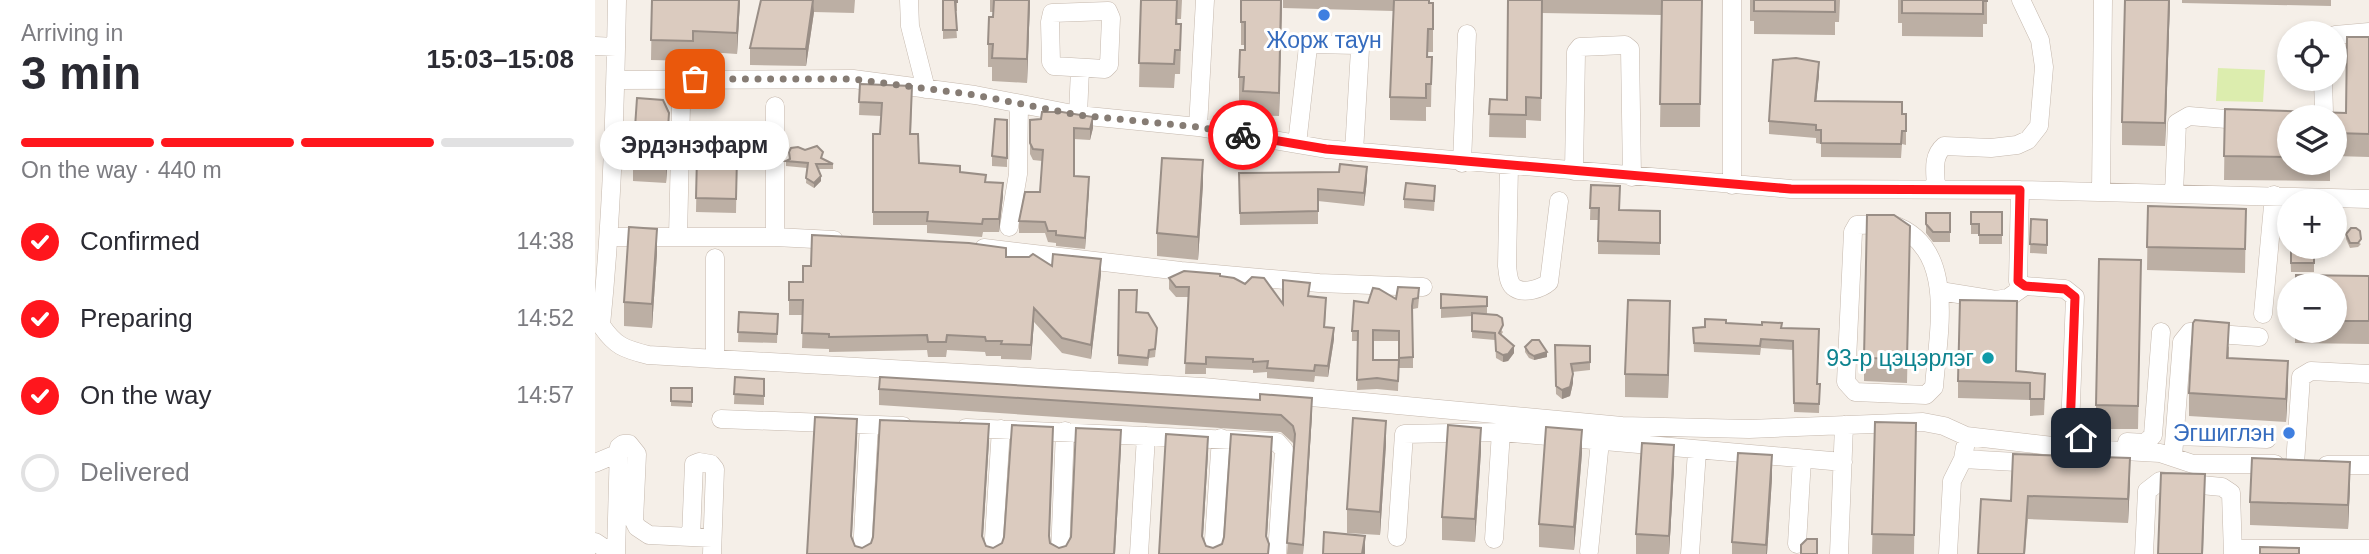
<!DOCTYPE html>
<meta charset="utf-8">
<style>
:root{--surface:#fff;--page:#f7f7f7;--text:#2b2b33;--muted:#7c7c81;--line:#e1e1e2;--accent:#ff161d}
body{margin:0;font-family:Arial,sans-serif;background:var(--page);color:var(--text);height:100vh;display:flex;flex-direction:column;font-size:26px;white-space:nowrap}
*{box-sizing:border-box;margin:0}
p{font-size:23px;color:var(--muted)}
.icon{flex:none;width:38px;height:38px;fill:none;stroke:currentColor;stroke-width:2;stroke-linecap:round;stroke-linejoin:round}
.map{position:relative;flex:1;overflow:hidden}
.side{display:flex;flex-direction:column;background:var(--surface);width:595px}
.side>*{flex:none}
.buttons{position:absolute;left:1682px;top:21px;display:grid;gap:14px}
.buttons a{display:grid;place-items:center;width:70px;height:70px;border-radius:50%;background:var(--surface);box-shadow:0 4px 10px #0003;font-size:35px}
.pin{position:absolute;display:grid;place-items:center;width:60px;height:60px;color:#fff;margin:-30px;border-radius:14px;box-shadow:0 4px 10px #0006}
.courier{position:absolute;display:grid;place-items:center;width:70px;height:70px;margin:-35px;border:5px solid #ff161d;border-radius:50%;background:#fff;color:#222;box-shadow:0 2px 9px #0007}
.bubble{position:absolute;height:49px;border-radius:24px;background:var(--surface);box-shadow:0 4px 10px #0003;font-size:23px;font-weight:700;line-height:49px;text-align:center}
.overview em{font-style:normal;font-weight:700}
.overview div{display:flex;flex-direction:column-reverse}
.overview{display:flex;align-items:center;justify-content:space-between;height:119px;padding:0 21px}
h1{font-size:46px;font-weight:700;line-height:52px}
.bar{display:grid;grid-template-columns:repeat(4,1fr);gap:10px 7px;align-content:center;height:84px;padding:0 21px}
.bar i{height:9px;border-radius:5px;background:var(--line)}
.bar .active{background:var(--accent)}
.bar p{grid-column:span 4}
ol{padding:0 21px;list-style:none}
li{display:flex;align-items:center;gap:21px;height:77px}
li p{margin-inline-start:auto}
li .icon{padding:7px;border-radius:50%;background:var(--accent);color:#fff;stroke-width:4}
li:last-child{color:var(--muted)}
li i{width:38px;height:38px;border:4px solid var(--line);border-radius:50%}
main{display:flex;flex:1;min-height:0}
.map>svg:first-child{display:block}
</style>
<main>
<section class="side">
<div class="overview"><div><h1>3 min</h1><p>Arriving in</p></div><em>15:03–15:08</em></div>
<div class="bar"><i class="active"></i><i class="active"></i><i class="active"></i><i></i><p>On the way · 440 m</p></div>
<ol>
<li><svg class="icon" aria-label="check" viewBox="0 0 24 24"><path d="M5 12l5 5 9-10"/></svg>Confirmed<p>14:38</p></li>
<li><svg class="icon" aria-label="check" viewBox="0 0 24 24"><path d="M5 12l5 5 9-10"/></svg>Preparing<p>14:52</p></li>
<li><svg class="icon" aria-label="check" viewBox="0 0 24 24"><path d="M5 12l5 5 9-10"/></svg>On the way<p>14:57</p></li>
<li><i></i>Delivered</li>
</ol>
</section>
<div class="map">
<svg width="1774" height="554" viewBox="0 0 1774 554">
<rect width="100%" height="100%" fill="#f5efe8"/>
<!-- green -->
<path fill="#dcedae" d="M1623 68 1670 70 1668 102 1621 101Z"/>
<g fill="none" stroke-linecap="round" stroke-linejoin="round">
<defs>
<path id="minor" d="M22 0C20 109 17 217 6 325 20 346 29 349 53 355L608 387 1027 426 1154 429 1328 422 1349 426 1371 436 1475 448 1565 453 1598 464H1680
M314 0 315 26 331 89
M513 11 516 18 514 65 510 69 459 66 456 62 455 22 457 13Z
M1740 35 1774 32
M0 46 21 47
M22 80 258 79 380 95 483 115 603 127 731 149 1196 189 1425 190 1774 199
M483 115 485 69
M1724 117 1729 113 1728 79
M603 127 610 0
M702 144 713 47 718 44 762 45 765 49 759 152
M867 163 872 34
M914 166 912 266C913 273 913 284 920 288 929 294 946 289 954 282L964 201
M979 171 981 52 985 47 1030 45 1035 49 1037 177
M1137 185V0
M1341 190C1341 174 1336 157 1349 146L1396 148 1422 145 1433 140 1444 126 1449 67 1445 40 1426 0
M1425 190 1423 281 1430 286 1470 289 1480 297 1475 429 1486 438 1504 441
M1506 192 1508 0
M1579 193 1582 123 1594 116 1694 124
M1296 224C1363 246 1343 332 1339 387L1331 395 1260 392 1251 382 1258 232 1262 225Z
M414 227 423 174 424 104
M15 237H180L239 240
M83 237 86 105
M180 237V106
M389 248 586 271 724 283 828 287
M1345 291 1401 300 1413 298 1430 286
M1668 314 1679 195
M120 359V258
M126 419 308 426
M371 428 682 442 689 450 682 554
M1580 436 1672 439
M1532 442 1551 443 1558 435 1566 332
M1578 456 1587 342 1595 332 1664 337
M1368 459 1441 463
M0 463 24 453
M1700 464 1706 377 1716 371 1774 374
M1732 465H1774
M96 537 99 464 104 462 116 464 120 469 117 554
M802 537 809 434 906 432 1248 462
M899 539 906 432
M0 542 18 554
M1202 544 1207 459
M1638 549H1774
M994 551 1005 441
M21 554 24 447 28 444H34L42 454 39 521 42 527 54 535 117 538
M267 554 274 425
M398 554 406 429
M465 554 470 431
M544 554 551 436
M618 554 626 438
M1095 554 1102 451
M1244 554 1249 425
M1353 554 1357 481 1368 459 1370 447
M1549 554 1552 491 1565 481 1627 487 1636 493 1638 554"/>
</defs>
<!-- minor casing -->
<use href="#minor" stroke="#c5b8ad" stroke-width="19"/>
<!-- minor -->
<use href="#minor" stroke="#fff" stroke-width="18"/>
</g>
<!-- wall -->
<path fill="#bcafa4" d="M57 0H145L142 54 98 51V61L56 60Z
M166 0H260L259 13 219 12 211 66 155 65V48Z
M348 0H362V11H360L362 38 348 39Z
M395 0H435L432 83 397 81V67H393V44L399 12H395Z
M546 0H587L586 19H582L586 47 585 74H580L579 88 544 87Z
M646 0H687L684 116 648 115V101H644V77L650 45H646Z
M688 0H798V11L688 8Z
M913 0H1107L1105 127H1065L1067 15 947 13 946 121 931 120V138L894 137 895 99 912 100Z
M1155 0H1245L1244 22H1240V35L1159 34V21H1155Z
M1303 0H1392V24H1388V37L1307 36V23H1303Z
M1575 0 1570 146 1527 145V122Z
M1587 0H1736V6L1587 3Z
M834 3 838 26V52H833V57H837L836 107H831V121L795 120V97Z
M1774 37V157L1740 156V117H1694V163H1735V181L1629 180 1630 109 1751 113Z
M1224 75 1221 101 1311 114V145L1307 144 1306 158 1226 157V144L1221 143V138L1174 134V121Z
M265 84 317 99 316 134 324 163 365 172 391 182 408 196 404 232H388L387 237 332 233V225H278V134H285L286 116 264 115Z
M446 119 498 128 495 140 479 139V176L494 188 490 249 461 246V243L453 242 450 233H424V221L445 192 447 161 438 160 435 154V143Z
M412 120V167L397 166V156Z
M155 131 169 140 164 143 159 142 155 136Z
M74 137 71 183 38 181V157Z
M194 152 227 159 238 164V169H223L226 181 219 188 211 183 212 168 191 166V161L194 159Z
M102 157 142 158 141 213 101 212Z
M744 172 772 180 769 206 723 201V224L645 225 644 173Z
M608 184 603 260 562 256V233Z
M996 185 1024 210 1065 211V255L1003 254V220H995Z
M840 195 839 211 809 208V199Z
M1553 206 1651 209 1650 273 1552 270Z
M1376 212H1407V244H1384V234H1376Z
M1331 213H1355V242H1338L1331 233Z
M1436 219 1452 220V254L1435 253Z
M1751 234 1766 244 1763 247 1755 248 1751 239Z
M1695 247H1719V272H1696Z
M1315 249 1312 383 1269 381V358Z
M62 253 57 328 29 326V302Z
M411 257 506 274 496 359 467 353 439 322 436 360 406 359V356H391L390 352 352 350 351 357H333L332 350 234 352V349L207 348 208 315H194V282H208Z
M625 276 650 284 688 304 714 296 731 309 730 327 739 339 733 377 720 376 719 382 672 378V372L658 373V370L611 368V374H590L593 297H581L574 289V278Z
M1774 276V344L1700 343V331H1740V285Z
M1546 283 1543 429H1501V405Z
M524 290 542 299 541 312 562 337 560 357 554 358 553 366 523 364Z
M846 294 892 297V314L908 332 906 335 919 353 913 361 908 362 901 358 900 340 877 338V316L846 318Z
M824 298 823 308 818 309V368H804V341H778V360H804L803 391 782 389 762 390 763 341H757V331L773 303 801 299Z
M144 312 183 314 182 343 143 342Z
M1131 323 1187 328 1224 329 1222 384H1225L1224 413 1199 412 1198 350 1166 348 1165 355 1099 352 1098 328Z
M1075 324 1073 398 1030 397V374Z
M960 345 995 346V370L977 372 978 383 975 396 967 399 961 394Z
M1634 346V358L1693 385 1691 422 1594 416V393Z
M930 347 952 357 939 360 934 358 930 352Z
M1421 371 1450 391 1449 415 1435 416V400L1363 398V381Z
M140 377 169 379V405L139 404Z
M76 388H97V407L76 406Z
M284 389 717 414 708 554H692L699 447 698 443 686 432 284 405Z
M1280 422 1321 423 1319 554H1277Z
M791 444 785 535 752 533V509Z
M886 451 880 542 847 540V517Z
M987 453 979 550 944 547V524Z
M1418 454 1535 481 1533 523 1433 519 1430 554H1383L1416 501Z
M1079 468 1074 554H1041V534Z
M1177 478 1172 554H1137V542Z
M1755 485 1753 529 1655 525V502Z"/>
<!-- shaded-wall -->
<path fill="#998e86" d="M144 0H145L142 54V33Z
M218 0 219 12 211 66V49Z
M434 0H435L432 83V59Z
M686 0H687L684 116V93Z
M1574 0H1575L1570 146V123Z
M1224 62V75L1220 114V101Z
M74 113V137L71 183V159Z
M498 117V128L495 140V129Z
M169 136V140L164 143V138Z
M608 160V184L603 260V237Z
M772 167V180L769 206V193Z
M226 176V181L219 188V183Z
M494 177V188L490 249V238Z
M408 183V196L404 232V219Z
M62 229V253L57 328V304Z
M506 259V274L496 359V345Z
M1075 301V324L1073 398V375Z
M439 308V322L436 360V345Z
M739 328V339L733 377V366Z
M919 346V353L913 361 908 362V355Z
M952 352V357L939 360V356Z
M1693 361V385L1691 422V399Z
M978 374V383L975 396 967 399V390Z
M717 398V414L708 554V545Z
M262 419V436L256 553V536Z
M791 421V444L785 535V512Z
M394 424V441L387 553V536Z
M458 427V444L454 554V536Z
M886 428V451L880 542V519Z
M526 430V448L520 554H519Z
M987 430V453L979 550V527Z
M613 437V454L607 553V536Z
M677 437V454L671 553V536Z
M1079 445V468L1074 554V536Z
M1177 455V478L1172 554H1171Z
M1535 458V481L1533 523V499Z
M1755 462V485L1753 529V505Z
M1610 474 1608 554H1607Z
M770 536V554H767Z"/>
<!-- building -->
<path fill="#dbcbbf" stroke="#998e86" stroke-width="2" d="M57 0H144L142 33 98 31V41L56 40Z
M166 0H218L211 49 155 48Z
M348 0H362V2H360L362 30H348Z
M399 0H434L432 59 397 58 398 44H393L394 17H398Z
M546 0H582L581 24H586L585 50H580L579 64 544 63Z
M646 0H686L684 93 648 91 649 77H644L645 50H650V22H646Z
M799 0H834V3H838V29H833L832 57H837L836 84H831V98L795 97Z
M913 0H947L946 98 931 97V115L894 114 895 99 912 100Z
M1067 0H1107L1105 104H1065Z
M1159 0H1240V12L1159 11Z
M1307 0H1392V1H1388V14L1307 13Z
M1530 0H1574L1570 123 1527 122Z
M1752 37H1774V134L1740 133V117H1694V157L1629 156 1630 109 1751 113Z
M1201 58 1224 62 1220 101 1307 102V114H1311V131H1307L1306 144 1226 143V130H1221V125L1174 121 1178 60Z
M265 84 317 86 315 134H323L324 163 365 166V172L391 175 390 182 408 183 404 219H388L387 224 332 221 333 212H278V134H285L287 103 264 102Z
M42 98 68 100 74 113 71 159 38 157Z
M447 112H467L498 117 495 129 479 128V176L494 177 490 238 461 235V231H453L450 222 424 221 430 192H445L448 150 438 149 435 143V120L446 119Z
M400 119 412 120V158L397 156Z
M163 123 167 124 169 136 164 138 159 137 155 131 157 126Z
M222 146 228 152 226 158 238 164H221L226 176 219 183 211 178 213 163 191 161 195 159 194 152 196 148 203 147 210 150Z
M102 157 142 158 141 199 101 198Z
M567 158 608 160 603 237 562 233Z
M745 164 772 167 769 193 723 189V211L645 213 644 173 744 172Z
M811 183 840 186 839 201 809 199Z
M996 185 1025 186 1024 210 1065 211V243L1003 241 1004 208H995Z
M1553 206 1651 209 1650 249 1552 247Z
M1376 212H1407V235H1384V224H1376Z
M1331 213H1355V232H1338L1331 224Z
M1272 215H1299L1315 226 1312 359 1269 358Z
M1436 219 1452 220V245L1435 244Z
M34 227 62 229 57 304 29 302Z
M1756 228H1761L1765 231 1766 239 1763 243H1755L1751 234Z
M217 235 374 243 411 248V257H434L438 254 457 266 458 254 506 259 496 345 467 338 439 308 436 345 406 344 407 341H391L390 337 352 335 351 342H333L332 335 234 337V334L207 333 208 300H194V282H208V266H216Z
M1696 247H1719V263H1696Z
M1504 259 1546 260 1543 406 1501 405Z
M589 271 625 274V276L639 278 650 284 657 277 669 278 688 304V280L715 283 713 296 731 298 729 327 739 328 733 366 720 365 719 371 672 368 673 361 658 362V359L611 357V364L590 363 594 287H581L574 278Z
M1701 275 1774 276V321H1740V285H1701Z
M803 287 824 288 823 298 818 299 817 306 818 357 804 358V331L778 330V360H804L803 381 782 378 762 380 763 331H757L759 301 773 303 778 288 784 289 801 299Z
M524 290H542L541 312 553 313 562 328 560 349 554 350 553 358 523 355Z
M846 294 892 297V306L846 308Z
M1033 300 1075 301 1073 375 1030 374Z
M1365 300 1422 301 1421 371 1450 374 1449 399H1435V383L1363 381Z
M144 312 183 314 182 334 143 332Z
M877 313 902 315 907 318 908 325 904 333 919 346 913 354 908 355 901 351 900 333 877 331Z
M1110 319 1131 320V323L1167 325V322L1187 323 1186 328 1224 329 1222 384H1225L1224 404 1199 403 1198 341 1166 339 1165 346 1099 343 1098 328 1110 327Z
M1600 320 1634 323 1632 358 1693 361 1691 399 1594 393 1598 323Z
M937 340H944L952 352 939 356 934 353 930 347Z
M960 345 995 346V362L976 364 978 374 975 387 967 390 961 386Z
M140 377 169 379V396L139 394Z
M285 377 665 400V394L717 398 708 545 692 543 700 434 698 426 686 415 284 389Z
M76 388H97V402L76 401Z
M220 417 262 419 256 536 260 546 267 548 276 543 278 537 285 420 394 424 387 536 391 546 398 548 407 543 409 537 417 425 458 427 454 536 455 543 464 548 471 546 476 537 481 428 526 430 519 554H212Z
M758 418 791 421 785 512 752 509Z
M1280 422 1321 423 1319 535 1277 534Z
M853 425 886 428 880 519 847 517Z
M951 427 987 430 979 527 944 524Z
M571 434 613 437 607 536 611 546 618 548 627 544 629 537 636 434 677 437 671 536 674 544 673 554H564Z
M1047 443 1079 445 1074 536 1041 534Z
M1143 453 1177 455 1171 545 1137 542Z
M1418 454 1535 458 1533 499 1433 496 1429 554H1383L1386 499 1416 501Z
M1657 458 1755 462 1753 505 1655 502Z
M1566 473 1610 474 1607 554H1563Z
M729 532 770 536 767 554H728Z
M1212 539H1222V554H1206V545Z
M1665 547 1704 548V554H1665Z"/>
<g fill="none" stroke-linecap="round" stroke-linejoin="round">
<!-- done -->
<path stroke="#867c74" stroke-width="7" stroke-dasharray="0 12.6" d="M100 79H258L380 95 483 115 603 127 648 135"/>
<!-- route -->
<path stroke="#ff161d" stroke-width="9" d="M648 135 731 149 1196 189 1425 190 1423 281 1430 286 1470 289 1480 297 1475 429 1486 438"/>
</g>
<!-- markers -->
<g fill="#3f7fe0" stroke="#fff" stroke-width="2.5">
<circle cx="729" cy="15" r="7"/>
<circle cx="1694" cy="433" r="7"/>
</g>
<circle fill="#0f9aa8" stroke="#fff" stroke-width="2.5" cx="1393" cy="358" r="7"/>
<g text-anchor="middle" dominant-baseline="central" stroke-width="6" stroke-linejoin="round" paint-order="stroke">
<!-- shop labels -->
<g font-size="23" fill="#366cbe" stroke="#fff">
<text x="729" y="40">Жорж таун</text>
<text x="1680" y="433" text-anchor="end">Эгшиглэн</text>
</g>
<!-- culture labels -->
<g font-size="23" fill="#0d838f" stroke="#fff" text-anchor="end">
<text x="1379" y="358">93-р цэцэрлэг</text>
</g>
</g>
</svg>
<div class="buttons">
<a><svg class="icon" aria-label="locate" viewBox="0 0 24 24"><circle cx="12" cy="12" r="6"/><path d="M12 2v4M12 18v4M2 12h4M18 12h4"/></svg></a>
<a><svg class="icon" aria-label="layers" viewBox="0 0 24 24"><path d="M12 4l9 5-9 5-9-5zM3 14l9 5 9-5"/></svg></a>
<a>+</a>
<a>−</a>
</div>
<div class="pin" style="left:100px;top:79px;background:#ea580c"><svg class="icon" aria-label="bag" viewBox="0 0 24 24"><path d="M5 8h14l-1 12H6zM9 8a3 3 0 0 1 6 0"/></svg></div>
<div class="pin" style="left:1486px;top:438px;background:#1f2937"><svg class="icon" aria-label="home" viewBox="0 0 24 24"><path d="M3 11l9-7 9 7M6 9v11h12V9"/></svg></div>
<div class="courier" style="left:648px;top:135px"><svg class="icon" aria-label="bike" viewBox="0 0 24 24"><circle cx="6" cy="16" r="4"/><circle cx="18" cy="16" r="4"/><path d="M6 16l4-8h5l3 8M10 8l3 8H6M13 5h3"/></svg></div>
<div class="bubble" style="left:5px;top:121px;width:189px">Эрдэнэфарм</div>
</div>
</main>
